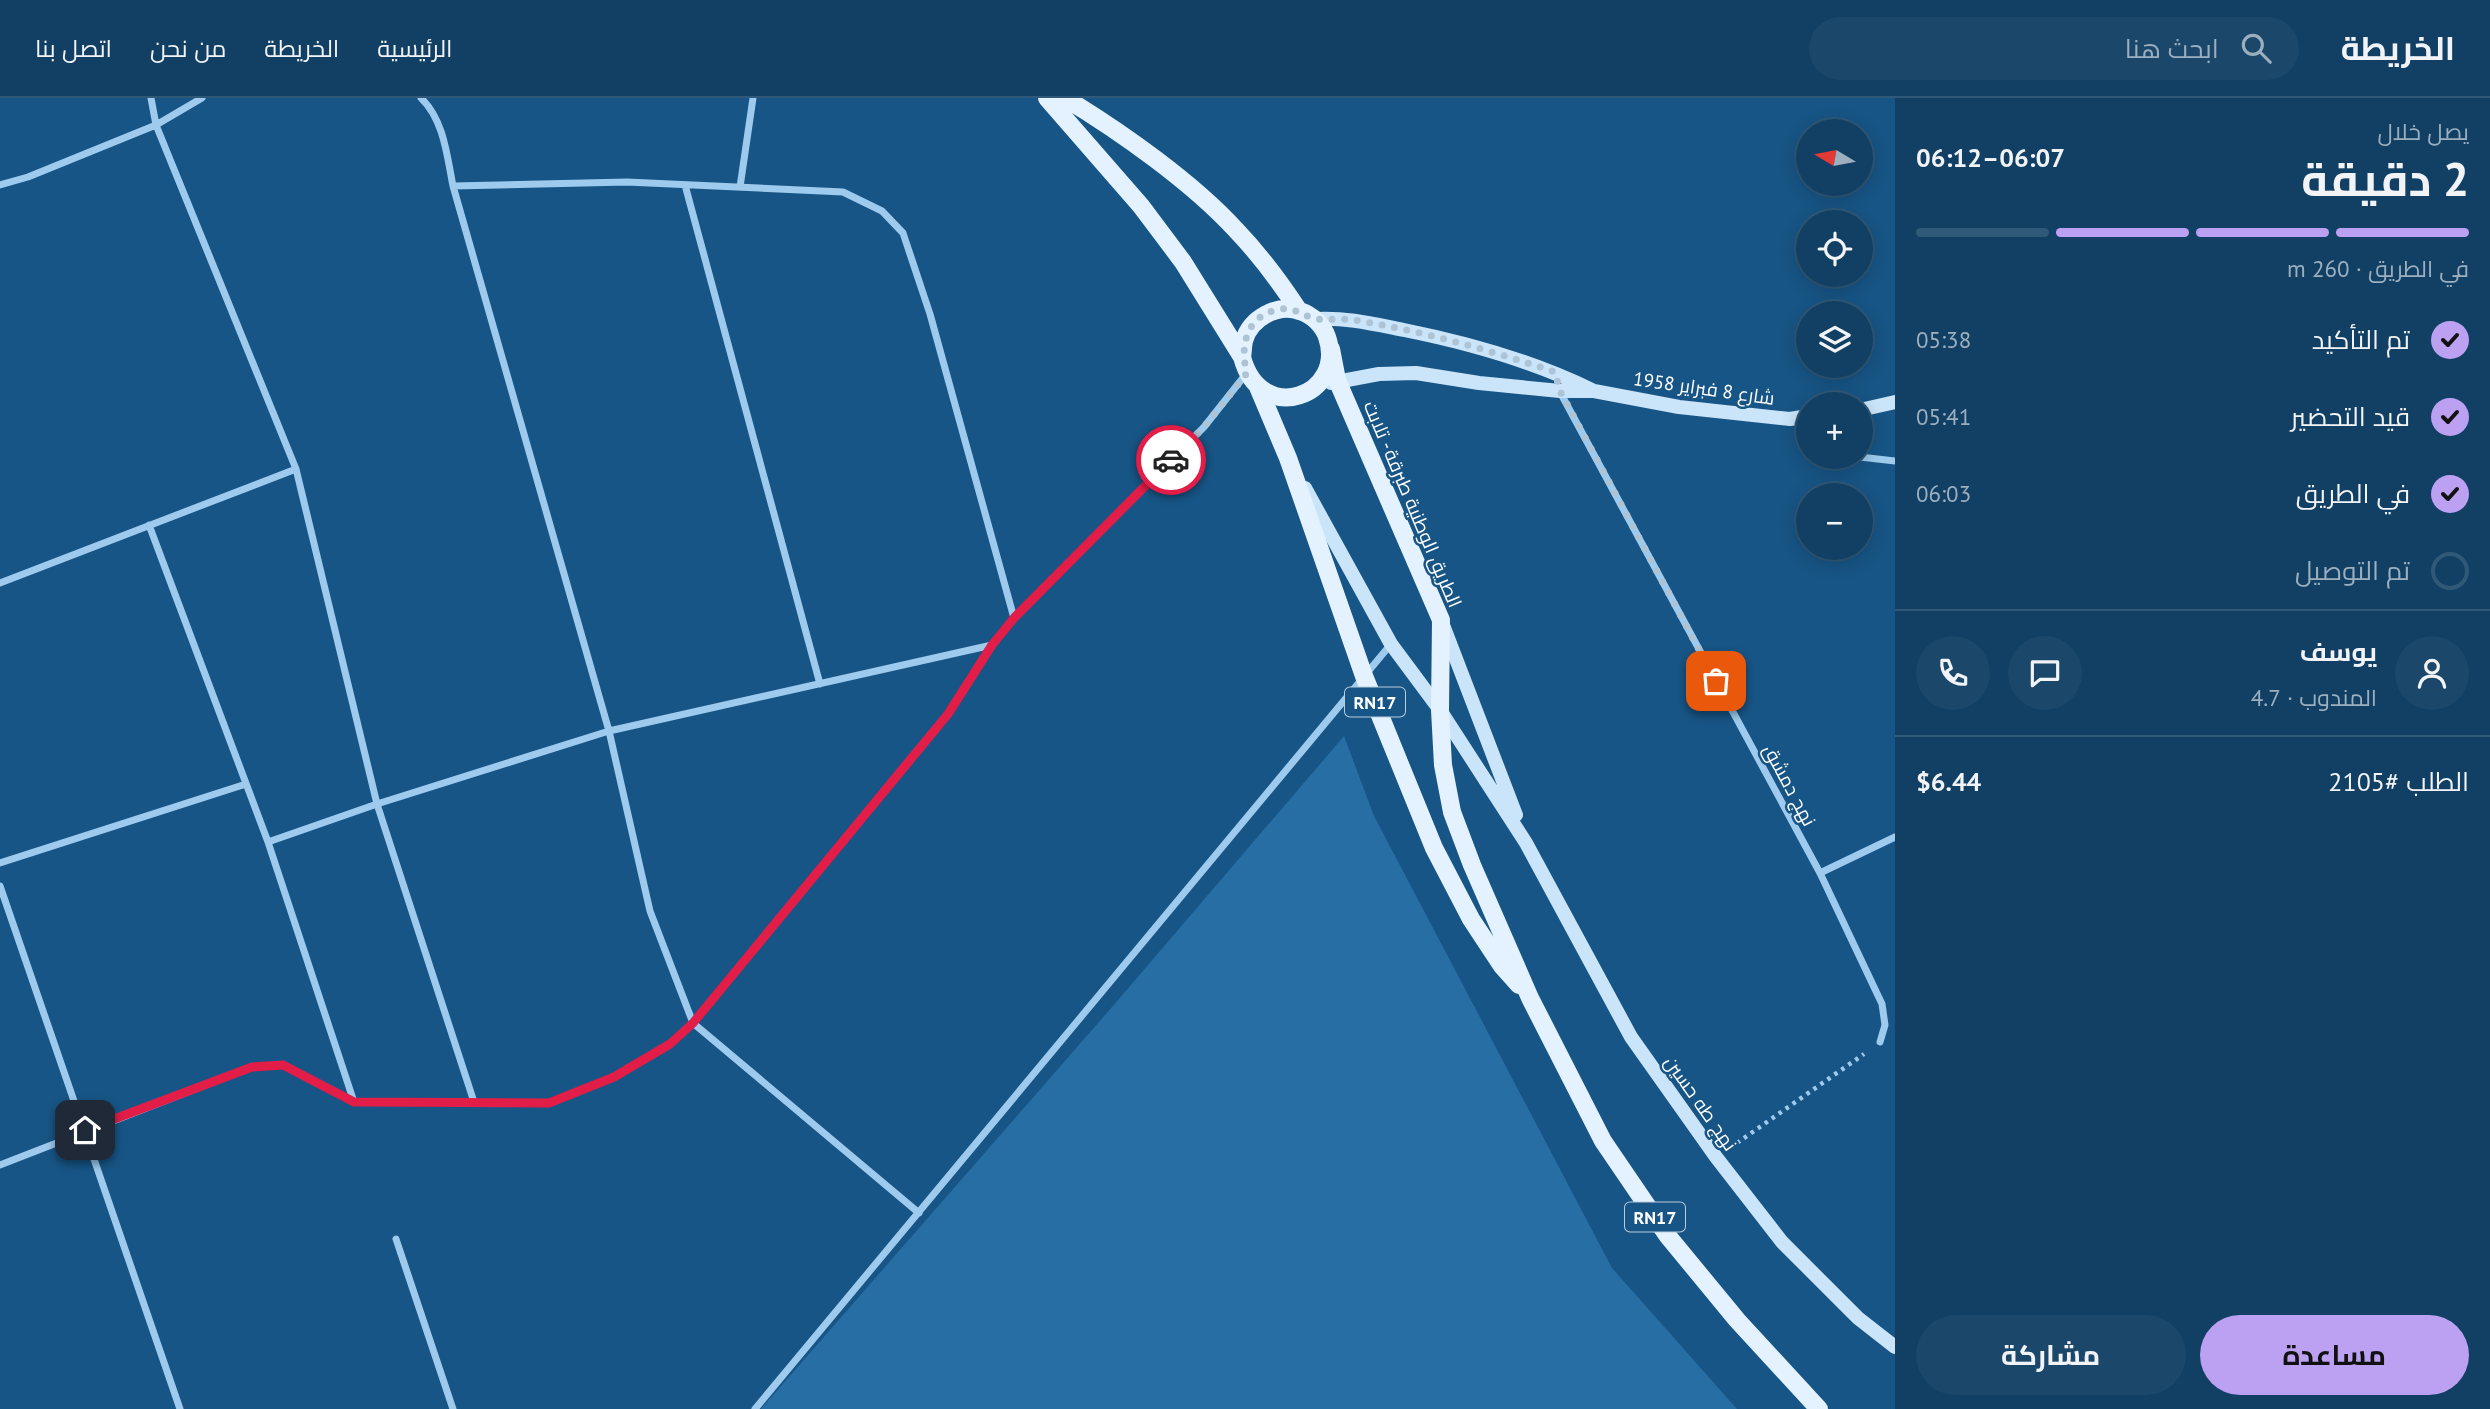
<!DOCTYPE html>
<html lang="ar">
<meta charset="utf-8">
<style>
:root{--surface:#114064;--page:#1a476a;--text:#f1f3f6;--muted:#9cafbf;--line:#305978;--accent:#bca0f2}
body{margin:0;font-family:"PT Sans",Cairo,sans-serif;background:var(--page);color:var(--text);direction:rtl;height:100vh;display:flex;flex-direction:column;font-size:26px;white-space:nowrap}
*{box-sizing:border-box;margin:0}
p{font-size:23px;color:var(--muted)}
.icon{flex:none;width:38px;height:38px;fill:none;stroke:currentColor;stroke-width:2;stroke-linecap:round;stroke-linejoin:round}
.map{position:relative;flex:1;overflow:hidden;direction:ltr}
.panel{display:flex;flex-direction:column;background:var(--surface);width:595px}
.panel>*{flex:none}
.needle{width:46px;rotate:280deg}
.controls{position:absolute;left:1796px;top:21px;display:grid;gap:14px}
.controls a{display:grid;place-items:center;width:77px;height:77px;border-radius:50%;background:var(--surface);box-shadow:0 4px 18px #0003,0 0 0 2px var(--line);font-size:35px}
.pin{position:absolute;display:grid;place-items:center;width:60px;height:60px;color:#fff;margin:-30px;border-radius:14px;box-shadow:0 4px 10px #0006}
.courier{position:absolute;display:grid;place-items:center;width:70px;height:70px;margin:-35px;border:5px solid #e11d48;border-radius:50%;background:#fff;color:#222;box-shadow:0 2px 9px #0007}
.overview em{font-style:normal;font-weight:700}
.overview div{display:flex;flex-direction:column-reverse}
.overview{display:flex;align-items:center;justify-content:space-between;height:119px;padding:0 21px}
h1{font-size:46px;font-weight:700;line-height:52px}
.bar{display:grid;grid-template-columns:repeat(4,1fr);gap:10px 7px;align-content:center;height:84px;padding:0 21px}
.bar i{height:9px;border-radius:5px;background:var(--line)}
.bar .current{background:var(--accent)}
.bar p{grid-column:span 4}
.line{display:flex;align-items:center;gap:18px;padding:0 21px;border-top:2px solid var(--line)}
.line div{flex:1}
.round{display:grid;place-items:center;flex:none;width:74px;height:74px;border-radius:37px;background:var(--page)}
ol{padding:0 21px;list-style:none}
li{display:flex;align-items:center;gap:21px;height:77px}
li p{margin-inline-start:auto}
li .icon{padding:7px;border-radius:50%;background:var(--accent);color:#111;stroke-width:4}
li:last-child{color:var(--muted)}
li i{width:38px;height:38px;border:4px solid var(--line);border-radius:50%}
.primary-button{display:flex;gap:14px;margin-top:auto;padding:14px 21px}
.primary-button a{flex:1;height:80px;border-radius:42px;background:var(--accent);color:#111;font-size:28px;font-weight:700;line-height:80px;text-align:center}
.primary-button a+a{background:var(--page);color:var(--text)}
header{display:flex;align-items:center;gap:42px;box-sizing:border-box;height:98px;padding:0 35px;background:var(--surface);border-bottom:2px solid var(--line)}
header strong{font-size:33px}
nav{display:flex;gap:38px;margin-inline-start:auto;font-size:24px}
.search{width:490px;height:63px;background:var(--page);display:flex;align-items:center;gap:18px;box-sizing:border-box;padding:0 24px;border-radius:38px;color:var(--muted);font-size:26px}
main{display:flex;flex:1;min-height:0}
.map>svg:first-child{display:block}
</style>
<header>
<strong>الخريطة</strong>
<div class="search"><svg class="icon" aria-label="search" viewBox="0 0 24 24"><circle cx="10" cy="10" r="6"/><path d="M15 15l6 6"/></svg>ابحث هنا</div>
<nav><a>الرئيسية</a><a>الخريطة</a><a>من نحن</a><a>اتصل بنا</a></nav>
</header>
<main>
<section class="panel">
<div class="overview"><div><h1>2 دقيقة</h1><p>يصل خلال</p></div><em>06:07–06:12</em></div>
<div class="bar"><i class="current"></i><i class="current"></i><i class="current"></i><i></i><p>في الطريق · 260 m</p></div>
<ol>
<li><svg class="icon" aria-label="check" viewBox="0 0 24 24"><path d="M5 12l5 5 9-10"/></svg>تم التأكيد<p>05:38</p></li>
<li><svg class="icon" aria-label="check" viewBox="0 0 24 24"><path d="M5 12l5 5 9-10"/></svg>قيد التحضير<p>05:41</p></li>
<li><svg class="icon" aria-label="check" viewBox="0 0 24 24"><path d="M5 12l5 5 9-10"/></svg>في الطريق<p>06:03</p></li>
<li><i></i>تم التوصيل</li>
</ol>
<div class="line" style="height:126px"><a class="round"><svg class="icon" aria-label="person" viewBox="0 0 24 24"><circle cx="12" cy="8" r="4"/><path d="M4 21q1-7 8-7t8 7"/></svg></a><div><b>يوسف</b><p>المندوب · 4.7</p></div><a class="round"><svg class="icon" aria-label="chat" viewBox="0 0 24 24"><path d="M4 5h16v11H9l-5 4z"/></svg></a><a class="round"><svg class="icon" aria-label="phone" viewBox="0 0 24 24"><path d="M5 4h4l2 5-3 2q2 4 5 5l2-3 5 2v4C11 20 4 13 5 4z"/></svg></a></div>
<div class="line" style="height:91px"><div>الطلب #2105</div><b>$6.44</b></div>
<div class="primary-button"><a>مساعدة</a><a>مشاركة</a></div>
</section>
<div class="map">
<svg width="1895" height="1311" viewBox="0 0 1895 1311">
<rect width="100%" height="100%" fill="#175586"/>
<!-- green -->
<path fill="#276ea4" d="M1344 638 1374 718 1612 1170 1737 1311H761L1112 909Z"/>
<g fill="none" stroke-linecap="round" stroke-linejoin="round">
<!-- path -->
<path stroke="#9ecbed" stroke-width="4.5" stroke-dasharray="3.5 5" stroke-linecap="butt" d="M1737 1045 1864 956"/>
<!-- street -->
<path stroke="#9ecbed" stroke-width="7" d="M151 0 156 27 296 371 377 706 474 1004
M421 0C444 22 447 58 453 88L609 633 650 813 693 925 919 1115
M0 87 28 79 156 27 202 0
M685 87 820 586
M453 88 627 84 843 94 882 113 903 135 930 216 1014 520
M740 89 753 0
M1560 294 1820 775 1882 906 1885 927 1880 944
M1794 323 1808 330
M1860 359 1895 363
M149 427 268 744 354 1004
M0 485 296 371
M268 744 377 706 609 633 992 547
M0 765 246 686
M1820 775 1895 739
M0 788 180 1311
M0 1067 252 969 283 967 354 1004 549 1005 614 979 670 946 693 925 948 616 992 547 1014 520 1204 329 1246 276
M396 1141 453 1311
M755 1311 1391 546"/>
<!-- secondary -->
<path stroke="#cae4f9" stroke-width="14" d="M1315 221C1345 219 1374 226 1404 232 1469 245 1533 263 1592 292
M1331 285 1379 276 1416 275 1479 285 1560 293H1594L1679 309 1790 321 1808 318
M1860 312 1895 304
M1305 390 1391 546 1440 612 1526 745 1631 939 1716 1059 1782 1144 1858 1220 1895 1249
M1443 527 1516 717"/>
<!-- primary -->
<path stroke="#e4f2ff" stroke-width="18" d="M1047 0 1141 108 1183 164 1242 259C1261 330 1347 297 1327 239 1323 227 1312 217 1300 213 1278 205 1250 220 1244 243 1243 247 1243 254 1242 259
M1065 0C1121 34 1192 84 1236 132 1260 157 1280 184 1299 213
M1331 251 1337 282 1441 522 1440 612 1443 667 1452 714 1472 767 1530 900 1603 1043 1667 1137 1737 1222 1819 1311
M1258 289 1288 360 1364 578 1434 750 1471 821 1502 868 1519 887"/>
</g>
<g fill="none" stroke-linecap="round" stroke-linejoin="round">
<!-- done -->
<path stroke="#aec4d5" stroke-width="7" stroke-dasharray="0 12.6" d="M1171 362 1204 329 1247 275C1239 247 1247 216 1281 211 1295 209 1304 219 1317 221 1329 222 1341 220 1354 222 1423 233 1489 252 1555 274L1560 293 1716 583"/>
<!-- route -->
<path stroke="#e11d48" stroke-width="9" d="M85 1032 252 969 283 967 354 1004 549 1005 614 979 670 946 693 925 948 616 992 547 1014 520 1171 362"/>
</g>
<g text-anchor="middle" dominant-baseline="central" stroke-width="5" stroke-linejoin="round" paint-order="stroke">
<!-- shield labels -->
<g fill="#175586" stroke="#b9ccdb" stroke-width="2">
<rect x="1345" y="589.5" width="60" height="29" rx="5"/>
<rect x="1625" y="1104.5" width="60" height="29" rx="5"/>
</g>
<g font-size="18" font-weight="bold" fill="#fff">
<text x="1375" y="604">RN17</text>
<text x="1655" y="1119">RN17</text>
</g>
<!-- street labels -->
<g font-size="19" fill="#fff" stroke="#175586">
<text transform="translate(1704 290) rotate(8)">شارع 8 فبراير 1958</text>
<text transform="translate(1413 406) rotate(67)">الطريق الوطنية طبرقة - تلابت</text>
<text transform="translate(1790 687) rotate(62)">نهج دمشق</text>
<text transform="translate(1701 1005) rotate(55)">نهج طه حسين</text>
</g>
</g>
</svg>
<div class="controls">
<a><svg class="needle" viewBox="-14 -14 28 28"><path d="M0-13l5 13h-10z" fill="#e53935"/><path d="M0 13l5-13h-10z" fill="#9cafbf"/></svg></a>
<a><svg class="icon" aria-label="locate" viewBox="0 0 24 24"><circle cx="12" cy="12" r="6"/><path d="M12 2v4M12 18v4M2 12h4M18 12h4"/></svg></a>
<a><svg class="icon" aria-label="layers" viewBox="0 0 24 24"><path d="M12 4l9 5-9 5-9-5zM3 14l9 5 9-5"/></svg></a>
<a>+</a>
<a>−</a>
</div>
<div class="pin" style="left:1716px;top:583px;background:#ea580c"><svg class="icon" aria-label="bag" viewBox="0 0 24 24"><path d="M5 8h14l-1 12H6zM9 8a3 3 0 0 1 6 0"/></svg></div>
<div class="pin" style="left:85px;top:1032px;background:#1f2937"><svg class="icon" aria-label="home" viewBox="0 0 24 24"><path d="M3 11l9-7 9 7M6 9v11h12V9"/></svg></div>
<div class="courier" style="left:1171px;top:362px"><svg class="icon" aria-label="car" viewBox="0 0 24 24"><path d="M5 17H2v-5l4-1 3-4h7l3 4 3 1v5h-3M9 17h6M6 11h13"/><circle cx="7" cy="17" r="2"/><circle cx="17" cy="17" r="2"/></svg></div>
</div>
</main>
